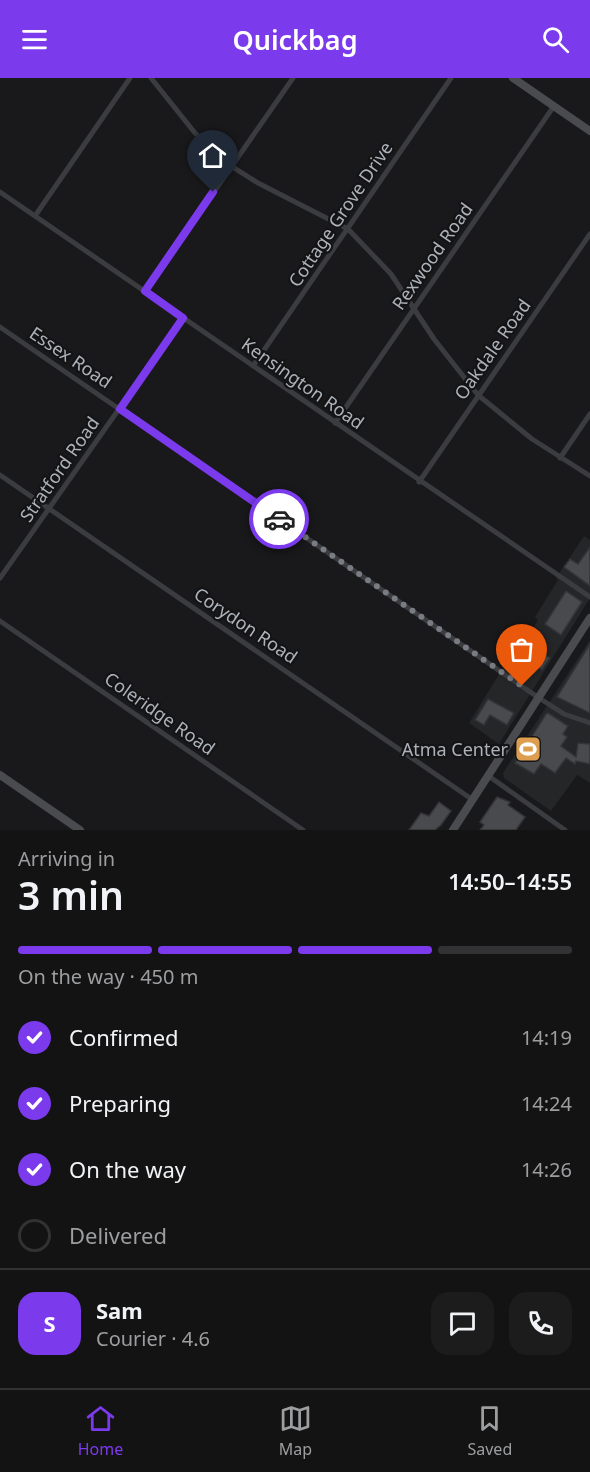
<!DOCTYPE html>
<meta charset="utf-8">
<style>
:root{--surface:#131314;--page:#1c1c1d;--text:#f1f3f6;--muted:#9d9ea0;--line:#323234;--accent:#7c3aed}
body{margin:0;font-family:"Noto Sans",sans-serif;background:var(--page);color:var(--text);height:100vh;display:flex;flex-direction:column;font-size:22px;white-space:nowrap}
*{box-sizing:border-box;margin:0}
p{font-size:20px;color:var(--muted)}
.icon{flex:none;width:33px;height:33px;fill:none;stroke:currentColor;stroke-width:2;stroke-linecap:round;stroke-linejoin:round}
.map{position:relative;height:752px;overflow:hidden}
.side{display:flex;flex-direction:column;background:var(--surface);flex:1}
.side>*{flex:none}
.pin{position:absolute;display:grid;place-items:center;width:51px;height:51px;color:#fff;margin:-62px -26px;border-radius:50% 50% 50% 0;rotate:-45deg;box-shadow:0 0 6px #0007}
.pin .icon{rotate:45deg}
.courier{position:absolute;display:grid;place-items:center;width:60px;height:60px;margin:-30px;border:4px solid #7c3aed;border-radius:50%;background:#fff;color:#222;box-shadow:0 2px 8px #0007}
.headline em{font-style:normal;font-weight:600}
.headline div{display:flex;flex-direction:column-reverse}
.headline{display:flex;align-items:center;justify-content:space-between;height:102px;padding:0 18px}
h1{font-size:39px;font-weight:600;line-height:45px}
.bar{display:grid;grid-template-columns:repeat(4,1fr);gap:9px 6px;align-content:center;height:72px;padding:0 18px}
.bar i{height:8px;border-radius:4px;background:var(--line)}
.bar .on{background:var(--accent)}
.bar p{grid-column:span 4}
.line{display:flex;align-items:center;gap:15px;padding:0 18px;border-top:2px solid var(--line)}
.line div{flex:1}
.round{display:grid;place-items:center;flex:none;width:63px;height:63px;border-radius:18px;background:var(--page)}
ol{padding:0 18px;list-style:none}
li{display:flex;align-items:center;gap:18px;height:66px}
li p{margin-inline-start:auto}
li .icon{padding:6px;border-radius:50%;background:var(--accent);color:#fff;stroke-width:4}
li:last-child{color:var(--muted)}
li i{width:33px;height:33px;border:3px solid var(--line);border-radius:50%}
header{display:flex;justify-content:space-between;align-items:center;height:78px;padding:0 18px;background:var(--accent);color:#fff;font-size:27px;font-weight:600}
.dock{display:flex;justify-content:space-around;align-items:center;height:84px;border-top:2px solid var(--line);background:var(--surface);font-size:16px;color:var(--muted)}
.dock a{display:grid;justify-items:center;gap:3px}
.dock .on{color:var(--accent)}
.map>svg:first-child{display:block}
</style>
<header><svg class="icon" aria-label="menu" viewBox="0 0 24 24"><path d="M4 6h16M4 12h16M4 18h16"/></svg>Quickbag<svg class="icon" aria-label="search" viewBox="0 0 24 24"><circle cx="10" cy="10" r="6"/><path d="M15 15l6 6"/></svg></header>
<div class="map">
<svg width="590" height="752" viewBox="0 0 590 752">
<rect width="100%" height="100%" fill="#19191b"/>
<!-- built -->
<path fill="#252628" d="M584 458 590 462V520L499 666 469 645 503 590 507 592 538 542 535 539 558 502 556 500Z
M590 562V705L577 697 551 733 504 700 503 695Z"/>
<!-- building -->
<path fill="#484a4d" stroke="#333437" stroke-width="1.5" d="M590 469V508L564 489 570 481 578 486Z
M566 513 582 524 561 557 545 546Z
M530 558 540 563 535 570 550 580 542 592 529 583 533 578 522 571Z
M590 566V635L557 619Z
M488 621 514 635 507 647 490 637 484 647 475 642Z
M548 635 568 648 563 656 567 659 561 668 576 679 578 665 590 666V686L576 683 575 686 566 680 555 695 541 686 534 696 515 685 546 636Z
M497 719 510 724 508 727 525 739 516 752H480L484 747 480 744Z
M439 724 451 733 441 747 435 752H409L421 735 429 738Z"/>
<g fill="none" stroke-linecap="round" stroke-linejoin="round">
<!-- street -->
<path stroke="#3b3c40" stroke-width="5" d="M151 0 195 55 231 88 258 105 348 151 391 196 434 261 478 317 532 361 590 398
M0 114 590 519
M35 138 130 0
M145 213 293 0
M0 249 539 620 564 636 590 645
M253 288 451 0
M335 345 554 28
M560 380 590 336
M0 397 473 722
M419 404 590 156
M0 500 183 240
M0 543 303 752
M490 699 565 752"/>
<!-- secondary -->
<path stroke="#494b4f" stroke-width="8" d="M513 0 590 53
M0 697 80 752
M453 752 590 540"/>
</g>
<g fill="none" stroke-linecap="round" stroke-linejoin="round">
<!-- done -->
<path stroke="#797c82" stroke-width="6" stroke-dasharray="0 10.8" d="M279 441 522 608"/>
<!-- route -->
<path stroke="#7c3aed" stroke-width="8" d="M213 114 145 213 183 240 120 331 279 441"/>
</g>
<!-- icons -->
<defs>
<symbol id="stadium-square" viewBox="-11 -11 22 22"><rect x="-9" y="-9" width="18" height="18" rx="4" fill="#dd9e50" stroke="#141416"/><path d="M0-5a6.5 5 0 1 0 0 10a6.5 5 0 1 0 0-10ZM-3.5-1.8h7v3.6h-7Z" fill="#fff"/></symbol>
</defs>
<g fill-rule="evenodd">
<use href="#stadium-square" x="513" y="656" width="30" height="30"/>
</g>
<g text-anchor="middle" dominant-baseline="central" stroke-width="4.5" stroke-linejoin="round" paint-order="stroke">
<!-- street labels -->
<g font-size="18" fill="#adb2b9" stroke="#141416">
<text transform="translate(340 136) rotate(-56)">Cottage Grove Drive</text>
<text transform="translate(432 178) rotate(-55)">Rexwood Road</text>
<text transform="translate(492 271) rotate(-55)">Oakdale Road</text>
<text transform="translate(71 279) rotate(34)">Essex Road</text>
<text transform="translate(303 305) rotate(35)">Kensington Road</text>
<text transform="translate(59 391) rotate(-55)">Stratford Road</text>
<text transform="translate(246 547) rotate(34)">Corydon Road</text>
<text transform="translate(160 635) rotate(35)">Coleridge Road</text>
</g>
<!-- poi labels -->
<g font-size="18" fill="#adb2b9" stroke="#141416" text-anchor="end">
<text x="508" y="671">Atma Center</text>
</g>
</g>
</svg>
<div class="pin" style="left:522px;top:608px;background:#ea580c"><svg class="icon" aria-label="bag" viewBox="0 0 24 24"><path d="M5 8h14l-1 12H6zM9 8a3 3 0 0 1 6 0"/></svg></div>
<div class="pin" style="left:213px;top:114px;background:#1f2937"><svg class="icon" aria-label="home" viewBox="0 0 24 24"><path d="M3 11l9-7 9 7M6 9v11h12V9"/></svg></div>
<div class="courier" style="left:279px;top:441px"><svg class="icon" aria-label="car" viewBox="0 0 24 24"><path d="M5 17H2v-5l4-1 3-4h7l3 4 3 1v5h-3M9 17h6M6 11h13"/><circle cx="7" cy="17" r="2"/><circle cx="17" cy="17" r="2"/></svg></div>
</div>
<section class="side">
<div class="headline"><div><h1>3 min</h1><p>Arriving in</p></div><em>14:50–14:55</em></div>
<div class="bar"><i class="on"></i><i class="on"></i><i class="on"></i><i></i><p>On the way · 450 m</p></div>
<ol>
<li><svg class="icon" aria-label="check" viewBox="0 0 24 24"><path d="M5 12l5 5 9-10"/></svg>Confirmed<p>14:19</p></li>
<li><svg class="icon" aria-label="check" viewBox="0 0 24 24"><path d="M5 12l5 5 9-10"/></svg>Preparing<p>14:24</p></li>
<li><svg class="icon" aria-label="check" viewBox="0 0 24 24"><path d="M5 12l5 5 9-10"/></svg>On the way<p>14:26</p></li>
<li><i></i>Delivered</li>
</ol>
<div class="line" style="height:108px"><b class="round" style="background:var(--accent);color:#fff">S</b><div><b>Sam</b><p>Courier · 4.6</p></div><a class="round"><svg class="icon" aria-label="chat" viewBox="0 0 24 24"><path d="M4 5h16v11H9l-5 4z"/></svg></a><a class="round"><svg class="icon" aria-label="phone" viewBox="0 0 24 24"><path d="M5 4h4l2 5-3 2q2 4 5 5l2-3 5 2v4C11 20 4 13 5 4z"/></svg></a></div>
</section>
<nav class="dock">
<a class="on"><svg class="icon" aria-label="home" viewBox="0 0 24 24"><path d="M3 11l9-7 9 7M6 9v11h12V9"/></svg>Home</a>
<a><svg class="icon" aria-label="map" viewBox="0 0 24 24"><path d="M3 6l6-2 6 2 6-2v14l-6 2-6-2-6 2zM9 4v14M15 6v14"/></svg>Map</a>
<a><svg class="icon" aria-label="saved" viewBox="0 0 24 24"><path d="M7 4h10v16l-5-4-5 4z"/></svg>Saved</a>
</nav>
